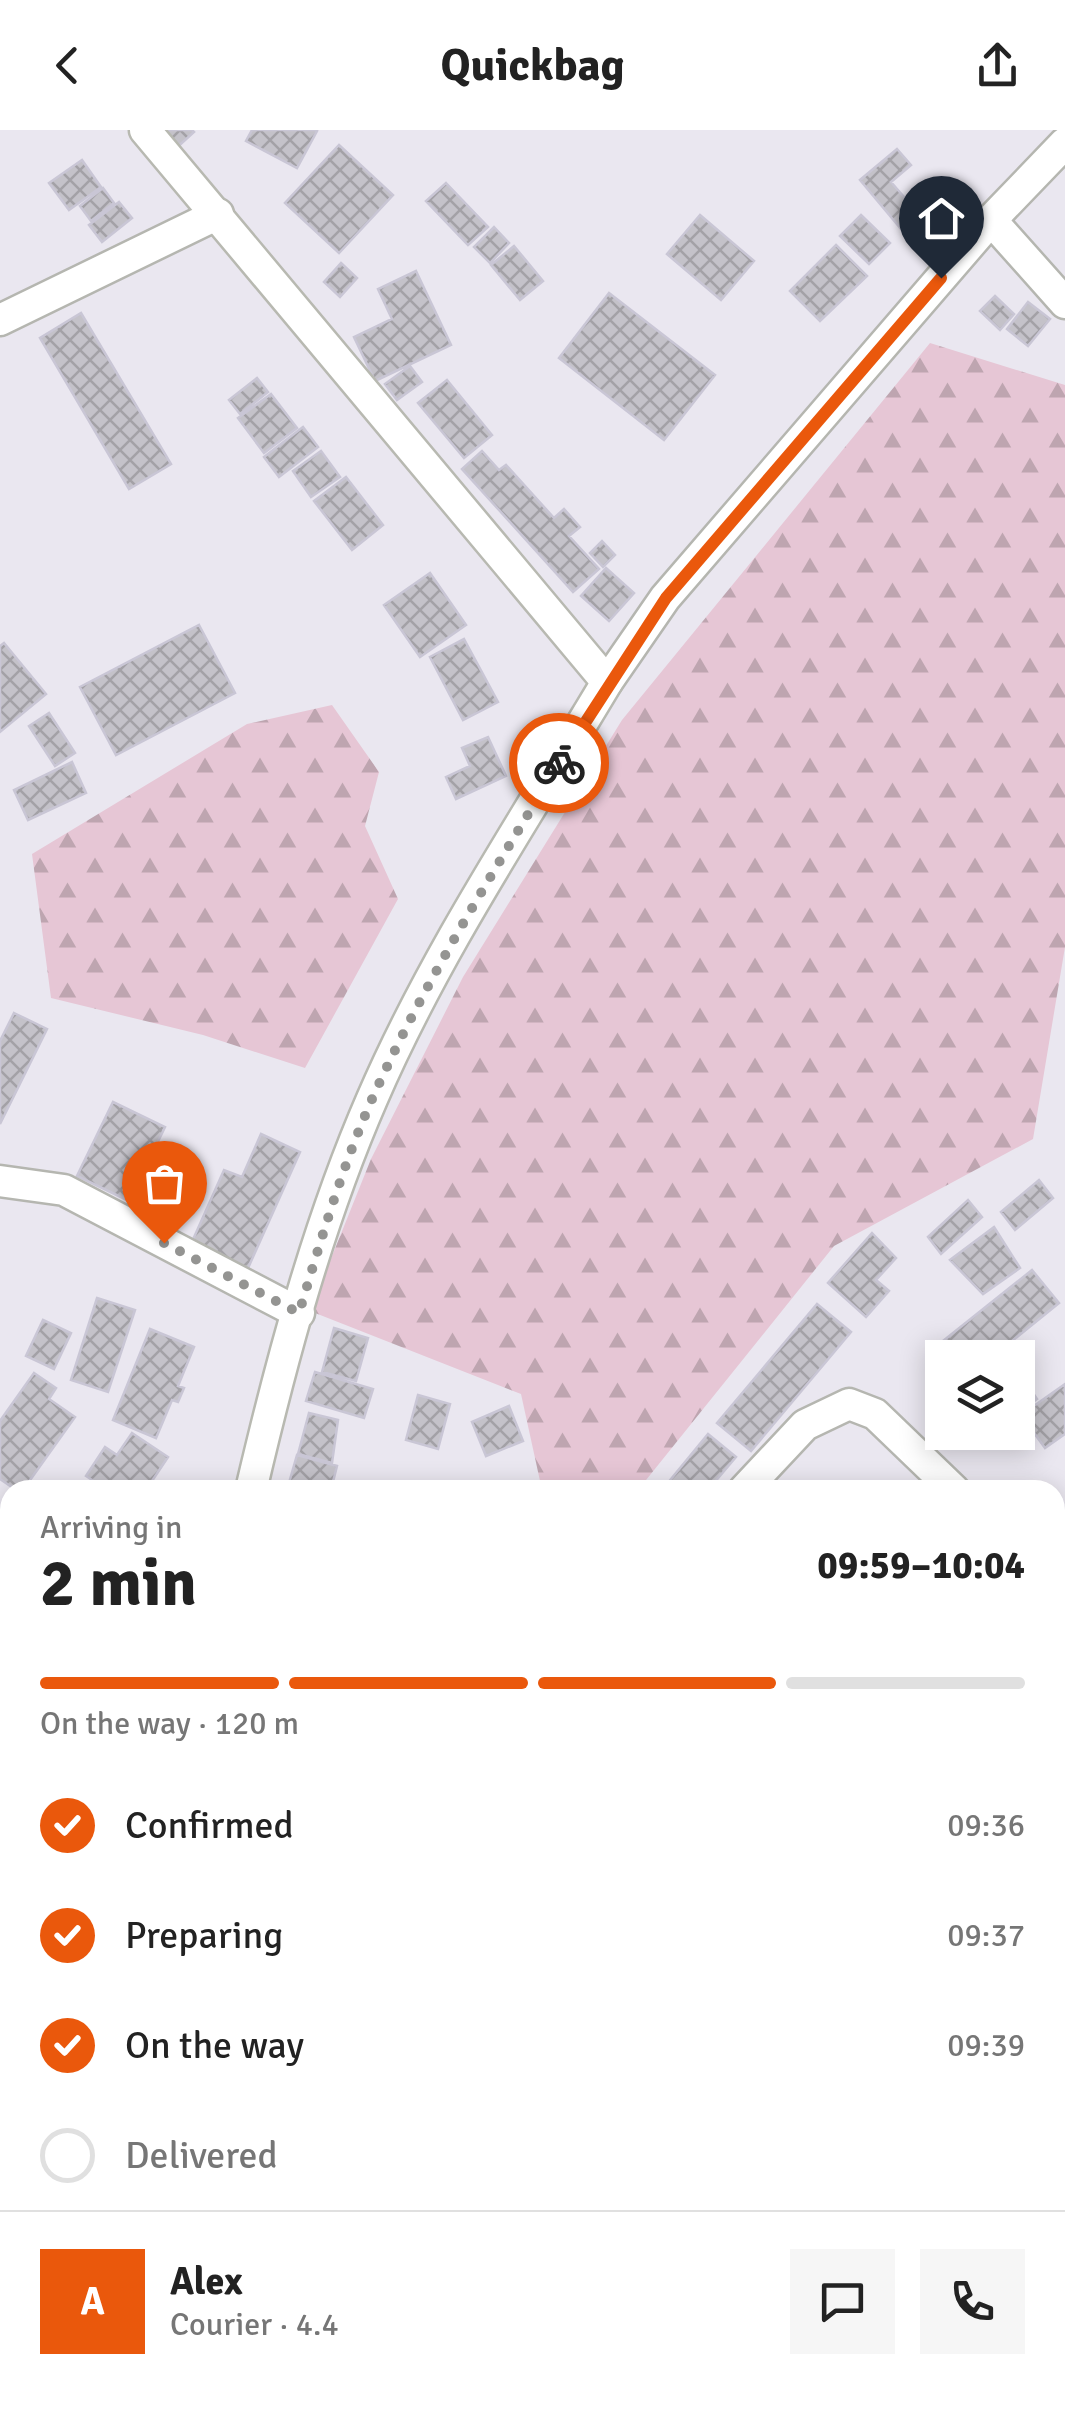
<!DOCTYPE html>
<meta charset="utf-8">
<style>
:root{--surface:#fff;--page:#f6f6f6;--text:#222;--muted:#767676;--line:#e0e0e0;--accent:#ea580c}
body{margin:0;font-family:Signika,sans-serif;background:var(--page);color:var(--text);height:100vh;display:flex;flex-direction:column;font-size:38px;white-space:nowrap}
*{box-sizing:border-box;margin:0}
p{font-size:32px;color:var(--muted)}
.icon{flex:none;width:55px;height:55px;fill:none;stroke:currentColor;stroke-width:2;stroke-linecap:round;stroke-linejoin:round}
.map{position:relative;flex:1;overflow:hidden}
.details{position:absolute;left:0px;top:1350px;width:1065px;height:932px;display:flex;flex-direction:column;background:var(--surface);border-radius:30px 30px 0 0;box-shadow:0 5px 25px #0003}
.details>*{flex:none}
.buttons{position:absolute;left:925px;top:1210px;display:grid;gap:20px}
.buttons a{display:grid;place-items:center;width:110px;height:110px;border-radius:0px;background:var(--surface);box-shadow:0 5px 25px #0003;font-size:50px}
.pin{position:absolute;display:grid;place-items:center;width:85px;height:85px;color:#fff;margin:-102px -42px;border-radius:50% 50% 50% 0;rotate:-45deg;box-shadow:0 0 10px #0007}
.pin .icon{rotate:45deg}
.courier{position:absolute;display:grid;place-items:center;width:100px;height:100px;margin:-50px;border:8px solid #ea580c;border-radius:50%;background:#fff;color:#222;box-shadow:0 2px 12px #0007}
.head em{font-style:normal;font-weight:800}
.head div{display:flex;flex-direction:column-reverse}
.head{display:flex;align-items:center;justify-content:space-between;height:170px;padding:0 40px}
h1{font-size:65px;font-weight:800;line-height:75px}
.bar{display:grid;grid-template-columns:repeat(4,1fr);gap:15px 10px;align-content:center;height:120px;padding:0 40px}
.bar i{height:12px;border-radius:8px;background:var(--line)}
.bar .active{background:var(--accent)}
.bar p{grid-column:span 4}
.line{display:flex;align-items:center;gap:25px;padding:0 40px;border-top:2px solid var(--line)}
.line div{flex:1}
.round{display:grid;place-items:center;flex:none;width:105px;height:105px;border-radius:0px;background:var(--page)}
ol{padding:0 40px;list-style:none}
li{display:flex;align-items:center;gap:30px;height:110px}
li p{margin-inline-start:auto}
li .icon{padding:10px;border-radius:50%;background:var(--accent);color:#fff;stroke-width:4}
li:last-child{color:var(--muted)}
li i{width:55px;height:55px;border:5px solid var(--line);border-radius:50%}
header{display:flex;justify-content:space-between;align-items:center;height:130px;padding:0 40px;background:var(--surface);font-size:45px;font-weight:800}
.map>svg:first-child{display:block}
</style>
<header><svg class="icon" aria-label="back" viewBox="0 0 24 24"><path d="M15 5l-7 7 7 7"/></svg>Quickbag<svg class="icon" aria-label="share" viewBox="0 0 24 24"><path d="M12 15V3M7 8l5-5 5 5M5 13v7h14v-7"/></svg></header>
<div class="map">
<svg width="1065" height="2281" viewBox="0 0 1065 2281">
<defs>
<pattern id="forest-firs" width="22" height="20" patternUnits="userSpaceOnUse" patternTransform="scale(2.5)"><rect width="22" height="20" fill="#e6c6d5"/><path d="M5 1l3.5 6h-7zM16 11l3.5 6h-7z" fill="#bea5b0"/></pattern>
<pattern id="building-cross-hatch" width="8" height="8" patternUnits="userSpaceOnUse" patternTransform="scale(2.5)"><rect width="8" height="8" fill="#c4c2c9"/><path d="M0 0l8 8M0 8l8-8" fill="none" stroke="#a3a1a6"/></pattern>
</defs>
<rect width="100%" height="100%" fill="#eae7f0"/>
<!-- forest -->
<path fill="url(#forest-firs)" d="M930 213 1065 255V817L1033 1009 834 1116 638 1360H542L521 1264 310 1181 371 1029 463 847 622 590Z
M332 575 379 642 365 696 398 769 305 938 203 905 51 868 32 724 247 594Z"/>
<!-- building -->
<path fill="url(#building-cross-hatch)" stroke="#c9c6d5" stroke-width="2.5" d="M151 0H192L194 2 172 22Z
M252 0H315L317 1 297 38 246 11Z
M339 15 393 65 339 123 285 73Z
M897 19 911 35 891 52 924 90 906 105 860 50Z
M82 30 101 57 69 80 49 53Z
M446 53 488 97 468 115 426 71Z
M103 58 114 73 91 91 80 76Z
M119 72 132 88 102 112 89 95Z
M700 85 754 131 721 170 667 124Z
M861 85 890 113 869 134 840 106Z
M494 97 509 113 490 133 474 117Z
M836 115 867 146 820 191 790 161Z
M514 116 543 151 520 170 491 135Z
M341 133 357 148 340 167 324 152Z
M416 141 451 215 375 251 354 207 392 189 378 159Z
M609 163 715 245 664 310 559 228Z
M995 166 1014 184 1000 200 980 181Z
M1028 172 1050 189 1028 216 1007 199Z
M81 183 171 334 129 359 40 208Z
M410 236 422 252 397 270 385 254Z
M257 248 268 262 240 284 229 270Z
M447 250 492 305 464 328 418 273Z
M271 264 297 298 264 323 238 288Z
M303 297 318 317 279 347 264 327Z
M321 321 340 347 311 367 293 341Z
M482 321 499 340 506 335 554 388 564 379 580 397 569 406 599 439 573 462 462 339Z
M346 347 383 395 352 420 314 371Z
M602 411 615 425 603 437 590 423Z
M606 438 634 463 609 491 581 466Z
M430 443 466 495 420 527 384 475Z
M199 495 235 563 116 625 80 557Z
M464 509 498 572 463 590 430 527Z
M4 513 46 564 0 602V516Z
M49 583 75 623 55 636 29 596Z
M488 607 506 646 456 669 446 647 470 636 462 618Z
M72 632 86 663 28 690 14 660Z
M14 883 47 899 0 994V911Z
M113 972 165 997 129 1071 77 1046Z
M261 1004 300 1022 248 1138 191 1114 224 1040 242 1047Z
M1039 1050 1053 1068 1015 1100 1001 1082Z
M968 1070 982 1087 941 1124 928 1107Z
M994 1097 1020 1138 983 1164 950 1130Z
M872 1103 896 1128 876 1150 889 1161 866 1187 828 1153Z
M1032 1140 1059 1173 991 1228H942V1240L928 1223Z
M97 1168 135 1180 108 1262 71 1250Z
M817 1174 851 1202 751 1321 717 1293Z
M43 1190 71 1203 54 1239 26 1226Z
M334 1198 368 1208 356 1251 322 1242Z
M150 1199 194 1217 178 1256 184 1258 178 1272 172 1270 156 1308 113 1290Z
M315 1242 373 1259 364 1288 306 1271Z
M34 1243 56 1258 49 1269 75 1287 23 1360H16L0 1349V1291Z
M1024 1250 1037 1269 1021 1281 1018 1254Z
M1065 1254V1304L1045 1318 1021 1285Z
M418 1265 450 1274 438 1319 406 1310Z
M509 1276 523 1311 486 1326 472 1292Z
M309 1283 338 1290 332 1333 298 1324Z
M132 1303 168 1327 146 1360H107L86 1346 105 1317 117 1325Z
M708 1304 736 1327 708 1360H662Z
M297 1325 337 1336 331 1360H287Z
M1065 1738V1791L1055 1778V1746Z
M1065 1867V1959L1055 1946V1875Z
M2 1891 10 1895V1934L0 1930Z
M1065 2019V2052L1064 2053 1055 2040V2026Z
M201 2272H374L378 2274 375 2281H221Z
M931 2272H977L972 2281H946Z"/>
<g fill="none" stroke-linecap="round" stroke-linejoin="round">
<defs>
<path id="minor" d="M991 90 1065 173
M0 190 218 84
M607 552 665 468 991 90 1065 13
M0 1051 64 1060 299 1183
M744 1360 805 1295 849 1274 875 1284 954 1360
M1055 1466 1065 1460
M0 1471 10 1476
M1055 2060 1065 2070
M599 2272 608 2281"/>
<path id="secondary" d="M145 0 607 552C526 688 435 823 372 969 318 1093 282 1228 251 1360
M0 2149 10 2130"/>
</defs>
<!-- minor casing -->
<use href="#minor" stroke="#b5b6b0" stroke-width="35"/>
<!-- secondary casing -->
<use href="#secondary" stroke="#b8b9b1" stroke-width="35"/>
<!-- minor -->
<use href="#minor" stroke="#fff" stroke-width="30"/>
<!-- secondary -->
<use href="#secondary" stroke="#fff" stroke-width="30"/>
</g>
<g fill="none" stroke-linecap="round" stroke-linejoin="round">
<!-- done -->
<path stroke="#949492" stroke-width="10" stroke-dasharray="0 18" d="M164 1113 299 1183C321 1110 342 1037 373 967 425 851 494 741 559 633"/>
<!-- route -->
<path stroke="#ea580c" stroke-width="12" d="M559 633 666 468 941 148"/>
</g>
</svg>
<div class="buttons">
<a><svg class="icon" aria-label="layers" viewBox="0 0 24 24"><path d="M12 4l9 5-9 5-9-5zM3 14l9 5 9-5"/></svg></a>
</div>
<div class="pin" style="left:164px;top:1113px;background:#ea580c"><svg class="icon" aria-label="bag" viewBox="0 0 24 24"><path d="M5 8h14l-1 12H6zM9 8a3 3 0 0 1 6 0"/></svg></div>
<div class="pin" style="left:941px;top:148px;background:#1f2937"><svg class="icon" aria-label="home" viewBox="0 0 24 24"><path d="M3 11l9-7 9 7M6 9v11h12V9"/></svg></div>
<div class="courier" style="left:559px;top:633px"><svg class="icon" aria-label="bike" viewBox="0 0 24 24"><circle cx="6" cy="16" r="4"/><circle cx="18" cy="16" r="4"/><path d="M6 16l4-8h5l3 8M10 8l3 8H6M13 5h3"/></svg></div>
<section class="details">
<div class="head"><div><h1>2 min</h1><p>Arriving in</p></div><em>09:59–10:04</em></div>
<div class="bar"><i class="active"></i><i class="active"></i><i class="active"></i><i></i><p>On the way · 120 m</p></div>
<ol>
<li><svg class="icon" aria-label="check" viewBox="0 0 24 24"><path d="M5 12l5 5 9-10"/></svg>Confirmed<p>09:36</p></li>
<li><svg class="icon" aria-label="check" viewBox="0 0 24 24"><path d="M5 12l5 5 9-10"/></svg>Preparing<p>09:37</p></li>
<li><svg class="icon" aria-label="check" viewBox="0 0 24 24"><path d="M5 12l5 5 9-10"/></svg>On the way<p>09:39</p></li>
<li><i></i>Delivered</li>
</ol>
<div class="line" style="height:180px"><b class="round" style="background:var(--accent);color:#fff">A</b><div><b>Alex</b><p>Courier · 4.4</p></div><a class="round"><svg class="icon" aria-label="chat" viewBox="0 0 24 24"><path d="M4 5h16v11H9l-5 4z"/></svg></a><a class="round"><svg class="icon" aria-label="phone" viewBox="0 0 24 24"><path d="M5 4h4l2 5-3 2q2 4 5 5l2-3 5 2v4C11 20 4 13 5 4z"/></svg></a></div>
</section>
</div>
